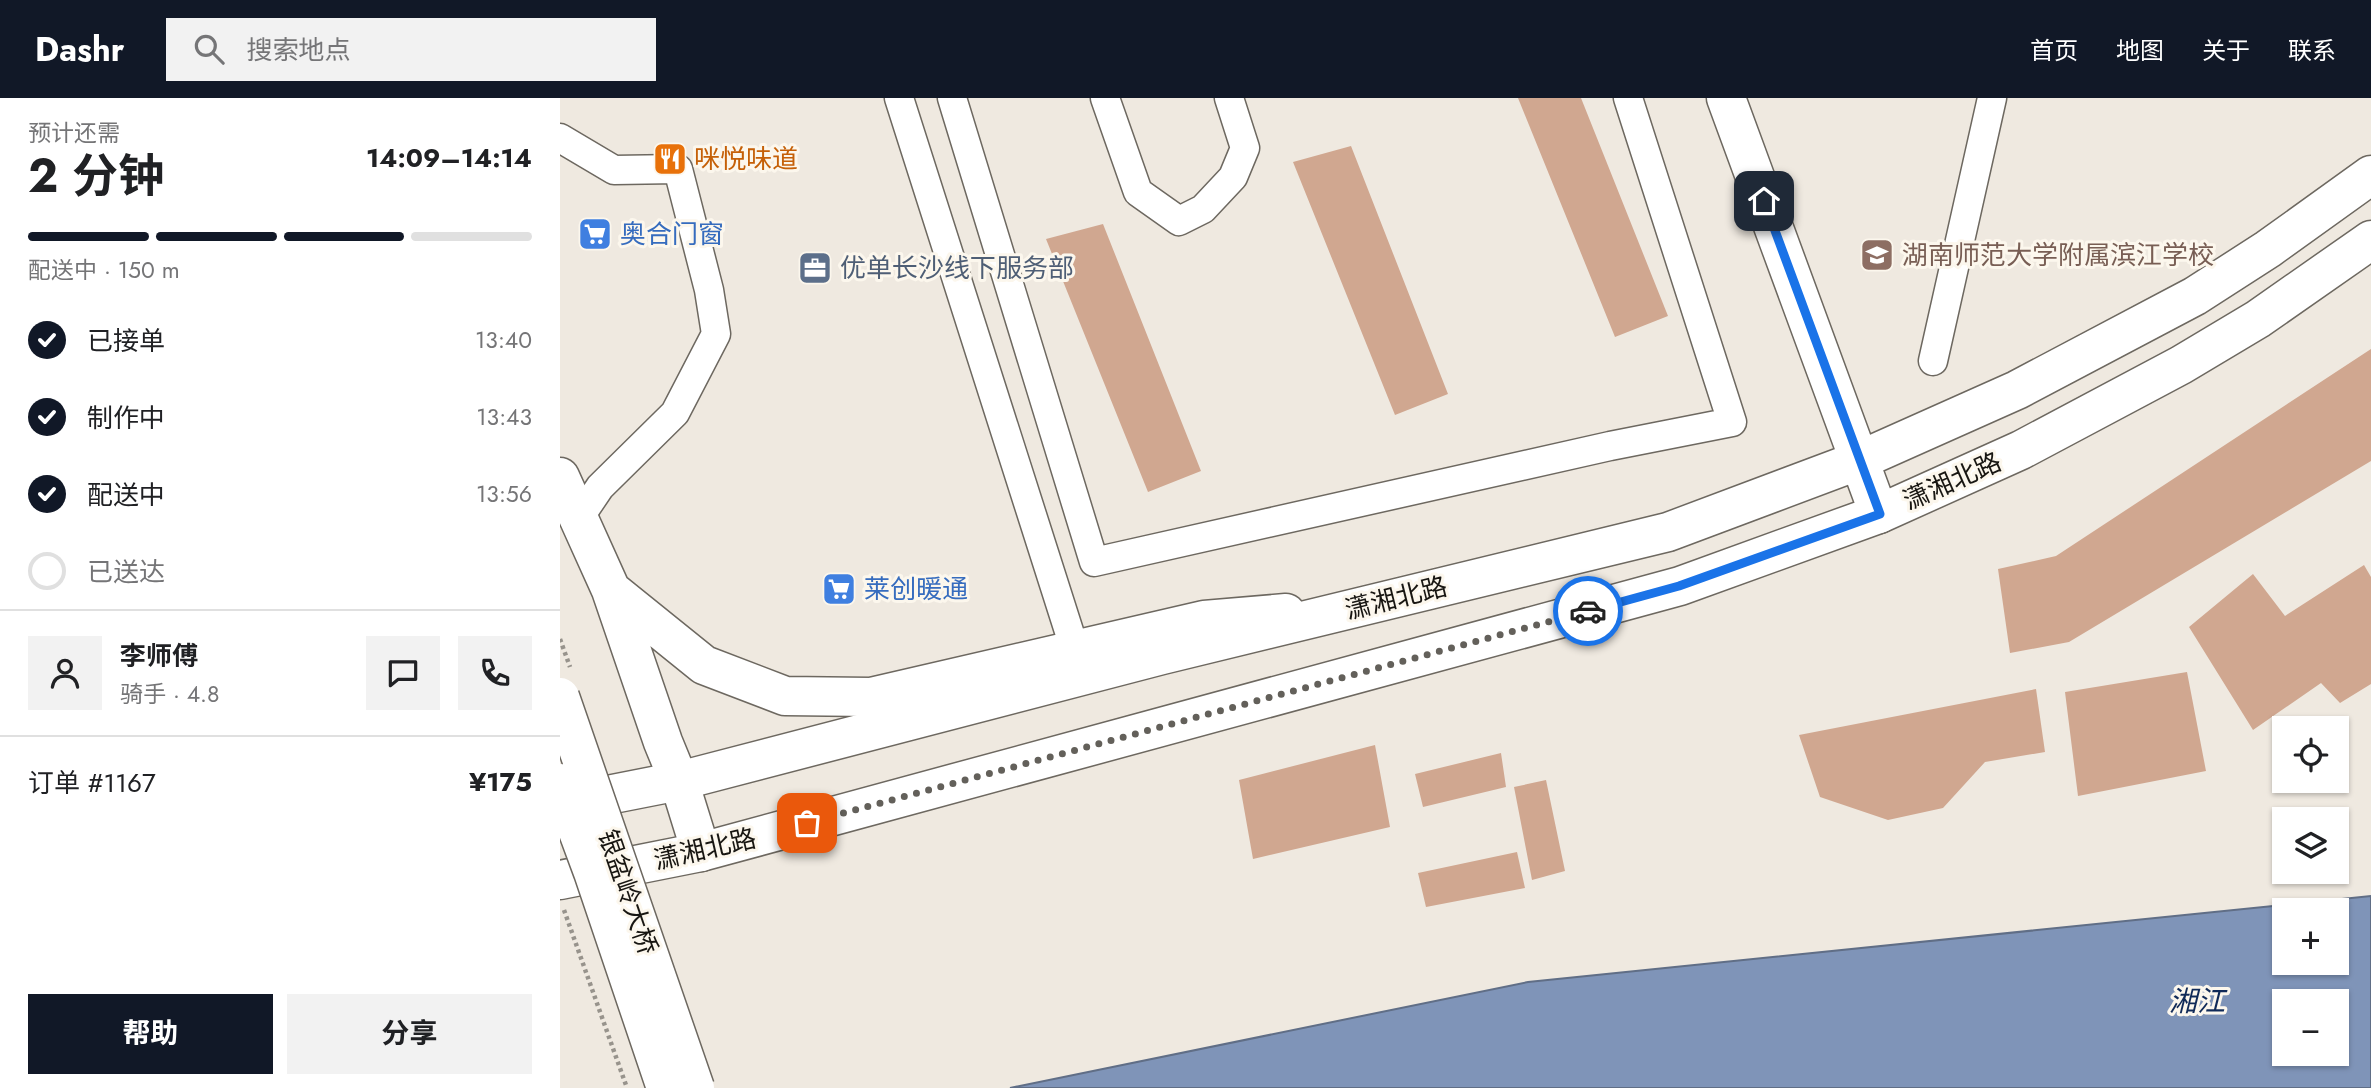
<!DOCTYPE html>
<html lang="zh">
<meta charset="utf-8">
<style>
:root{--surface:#fff;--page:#f2f2f2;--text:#202124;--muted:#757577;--line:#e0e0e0;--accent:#111827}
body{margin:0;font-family:Jost,"Noto Sans SC",sans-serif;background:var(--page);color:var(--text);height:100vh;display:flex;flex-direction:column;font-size:26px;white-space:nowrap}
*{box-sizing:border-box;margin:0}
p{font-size:23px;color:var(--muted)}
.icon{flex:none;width:38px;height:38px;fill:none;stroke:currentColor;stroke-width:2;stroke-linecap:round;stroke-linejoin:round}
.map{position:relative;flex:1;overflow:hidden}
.side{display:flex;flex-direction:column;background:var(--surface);width:560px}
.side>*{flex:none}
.buttons{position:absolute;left:1712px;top:618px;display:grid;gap:14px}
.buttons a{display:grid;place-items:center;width:77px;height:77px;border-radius:0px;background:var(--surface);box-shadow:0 2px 5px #0004;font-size:35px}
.pin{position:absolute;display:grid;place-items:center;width:60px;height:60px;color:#fff;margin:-30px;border-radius:14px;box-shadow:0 4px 10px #0006}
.courier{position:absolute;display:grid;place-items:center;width:70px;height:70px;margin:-35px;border:5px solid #1a73e8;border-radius:50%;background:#fff;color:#222;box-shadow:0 2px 9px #0007}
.overview em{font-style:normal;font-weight:700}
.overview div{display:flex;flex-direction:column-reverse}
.overview{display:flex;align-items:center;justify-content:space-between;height:119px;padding:0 28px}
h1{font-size:46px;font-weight:700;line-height:52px}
.bar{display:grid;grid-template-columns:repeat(4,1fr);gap:10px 7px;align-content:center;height:84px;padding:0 28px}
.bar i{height:9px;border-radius:5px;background:var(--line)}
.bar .current{background:var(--accent)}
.bar p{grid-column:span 4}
.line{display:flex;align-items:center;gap:18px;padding:0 28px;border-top:2px solid var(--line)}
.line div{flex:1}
.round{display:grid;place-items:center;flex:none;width:74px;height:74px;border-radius:0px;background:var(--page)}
ol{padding:0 28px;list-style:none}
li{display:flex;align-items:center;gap:21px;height:77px}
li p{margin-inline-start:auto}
li .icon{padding:7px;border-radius:50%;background:var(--accent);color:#fff;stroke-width:4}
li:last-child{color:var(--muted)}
li i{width:38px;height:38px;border:4px solid var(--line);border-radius:50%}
.action{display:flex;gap:14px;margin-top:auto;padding:14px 28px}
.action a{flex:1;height:80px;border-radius:0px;background:var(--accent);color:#fff;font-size:28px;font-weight:700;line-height:80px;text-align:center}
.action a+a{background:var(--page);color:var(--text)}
header{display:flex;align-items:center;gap:42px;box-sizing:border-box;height:98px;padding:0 35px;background:var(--accent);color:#fff}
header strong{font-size:33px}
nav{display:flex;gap:38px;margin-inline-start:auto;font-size:24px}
.search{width:490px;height:63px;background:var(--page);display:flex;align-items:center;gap:18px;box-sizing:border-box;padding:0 24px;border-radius:0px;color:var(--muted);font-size:26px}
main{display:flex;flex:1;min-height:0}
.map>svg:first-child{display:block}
</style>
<header>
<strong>Dashr</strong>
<div class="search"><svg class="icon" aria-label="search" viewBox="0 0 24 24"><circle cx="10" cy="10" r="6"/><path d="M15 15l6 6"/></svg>搜索地点</div>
<nav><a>首页</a><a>地图</a><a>关于</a><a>联系</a></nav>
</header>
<main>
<section class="side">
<div class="overview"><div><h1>2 分钟</h1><p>预计还需</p></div><em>14:09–14:14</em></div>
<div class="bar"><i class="current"></i><i class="current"></i><i class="current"></i><i></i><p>配送中 · 150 m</p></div>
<ol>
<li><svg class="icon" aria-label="check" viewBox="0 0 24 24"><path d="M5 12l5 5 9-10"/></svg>已接单<p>13:40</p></li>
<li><svg class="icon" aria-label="check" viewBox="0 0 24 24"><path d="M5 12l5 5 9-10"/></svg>制作中<p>13:43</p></li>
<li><svg class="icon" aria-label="check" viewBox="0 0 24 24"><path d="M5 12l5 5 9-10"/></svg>配送中<p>13:56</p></li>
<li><i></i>已送达</li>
</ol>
<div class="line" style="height:126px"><a class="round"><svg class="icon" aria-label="person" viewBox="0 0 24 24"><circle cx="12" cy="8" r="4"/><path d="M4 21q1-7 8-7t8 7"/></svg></a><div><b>李师傅</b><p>骑手 · 4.8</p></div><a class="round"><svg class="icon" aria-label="chat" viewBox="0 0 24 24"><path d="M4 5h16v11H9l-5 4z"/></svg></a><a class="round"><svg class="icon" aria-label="phone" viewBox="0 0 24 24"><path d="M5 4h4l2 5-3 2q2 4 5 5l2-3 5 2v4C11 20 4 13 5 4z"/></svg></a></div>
<div class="line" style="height:91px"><div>订单 #1167</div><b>¥175</b></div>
<div class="action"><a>帮助</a><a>分享</a></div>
</section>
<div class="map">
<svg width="1811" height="990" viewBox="0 0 1811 990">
<rect width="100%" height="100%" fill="#efe9e0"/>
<!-- water -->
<path fill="#7f94b8" stroke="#606e86" stroke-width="2" fill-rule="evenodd" d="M1811 798V990H450L968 884ZM1724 812H1776V864H1724ZM1724 903H1776V956H1724Z"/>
<!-- building -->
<path fill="#d0a790" d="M958 0H1021L1108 218 1055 239Z
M791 48 888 296 835 317 733 64Z
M543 126 641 373 588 394 486 141Z
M1811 251V363L1509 544 1450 555 1438 471 1496 458Z
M1804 467 1811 479V586L1780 605 1761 585 1693 632 1629 529 1693 476 1725 518Z
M1627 574 1646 673 1518 698 1505 594Z
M1476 591 1485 654 1425 664 1383 710 1328 722 1260 699 1239 637Z
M815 647 830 729 693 761 679 682Z
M941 655 946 689 863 709 855 676Z
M986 682 1005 773 972 782 954 689Z
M957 754 965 790 866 809 858 775Z"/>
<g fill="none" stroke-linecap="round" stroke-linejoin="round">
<defs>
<path id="minor" d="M339 0 515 552
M392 0 534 464 1050 348 1172 324 1068 0
M545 0 578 94 619 123 643 111 673 79 685 50 669 0
M0 40 54 72 118 71 149 192 156 236 115 315 40 389 19 420
M1373 263 1432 0"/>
<path id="secondary" d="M1166 0 1319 416
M0 379 51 492 103 644 119 683 141 754
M51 492 144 567 225 598 311 599 644 522 726 515"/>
<path id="primary" d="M2 706 119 683 602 557 1108 434 1300 362 1457 292 1635 198 1708 151 1811 77
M0 782 141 754 1120 488 1319 416 1461 352 1621 267 1698 221 1811 142"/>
</defs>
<!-- minor casing -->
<use href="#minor" stroke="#6d6860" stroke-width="31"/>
<!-- secondary casing -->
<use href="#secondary" stroke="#6d6860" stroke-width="41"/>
<!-- primary casing -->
<use href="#primary" stroke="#6d6860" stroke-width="41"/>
<!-- path -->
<path stroke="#97938c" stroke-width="4.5" stroke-dasharray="3.5 3.5" stroke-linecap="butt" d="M4 812 67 990"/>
<!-- minor -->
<use href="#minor" stroke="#fff" stroke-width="28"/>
<!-- secondary -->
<use href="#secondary" stroke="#fff" stroke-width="38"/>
<!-- primary -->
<use href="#primary" stroke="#fff" stroke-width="38"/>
<defs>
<path id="trunk-bridge" d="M0 599 135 990
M0 685 33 774 106 990"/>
</defs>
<!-- trunk-bridge casing -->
<use href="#trunk-bridge" stroke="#6d6860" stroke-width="41" stroke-linecap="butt"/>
<!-- path-bridge -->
<path stroke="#97938c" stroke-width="4.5" stroke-dasharray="3.5 3.5" stroke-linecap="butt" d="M0 541 10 569"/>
<!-- trunk-bridge -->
<use href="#trunk-bridge" stroke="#fff" stroke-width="38"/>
</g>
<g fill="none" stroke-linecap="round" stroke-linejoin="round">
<!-- done -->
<path stroke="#63605a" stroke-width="7" stroke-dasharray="0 12.6" d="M247 725 1028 513"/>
<!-- route -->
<path stroke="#1a73e8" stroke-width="9" d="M1028 513 1119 488 1320 416 1204 103"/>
</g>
<!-- icons -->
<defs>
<symbol id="restaurant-square" viewBox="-11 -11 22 22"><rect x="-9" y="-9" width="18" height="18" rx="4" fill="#e8710a" stroke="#fcf7ed"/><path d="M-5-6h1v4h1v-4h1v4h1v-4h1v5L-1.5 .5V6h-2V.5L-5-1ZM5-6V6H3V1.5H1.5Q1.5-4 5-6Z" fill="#fff"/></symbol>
<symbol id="supermarket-square" viewBox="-11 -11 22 22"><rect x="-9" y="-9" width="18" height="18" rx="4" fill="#3f7fe0" stroke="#fcf7ed"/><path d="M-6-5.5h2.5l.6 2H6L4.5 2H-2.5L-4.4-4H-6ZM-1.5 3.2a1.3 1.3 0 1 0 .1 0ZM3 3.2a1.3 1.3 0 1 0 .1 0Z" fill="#fff"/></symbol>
<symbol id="school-square" viewBox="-11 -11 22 22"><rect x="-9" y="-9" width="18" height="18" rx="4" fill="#8d6e63" stroke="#fcf7ed"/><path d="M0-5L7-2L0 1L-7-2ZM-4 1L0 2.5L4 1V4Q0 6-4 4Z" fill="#fff"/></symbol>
<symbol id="office-square" viewBox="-11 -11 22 22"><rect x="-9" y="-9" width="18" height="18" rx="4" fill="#5c6f8a" stroke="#fcf7ed"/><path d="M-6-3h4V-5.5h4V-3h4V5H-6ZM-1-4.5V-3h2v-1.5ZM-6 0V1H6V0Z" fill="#fff"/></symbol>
</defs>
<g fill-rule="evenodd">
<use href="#restaurant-square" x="91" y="42" width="38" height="38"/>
<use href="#supermarket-square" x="16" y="117" width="38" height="38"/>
<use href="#school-square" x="1298" y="138" width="38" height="38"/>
<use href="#office-square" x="236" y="151" width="38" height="38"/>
<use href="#supermarket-square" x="260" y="472" width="38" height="38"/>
</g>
<g text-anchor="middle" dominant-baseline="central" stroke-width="6" stroke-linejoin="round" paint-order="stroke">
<!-- food labels -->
<g font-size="26" fill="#c56008" stroke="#fcf7ed" text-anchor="start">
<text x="134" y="61">咪悦味道</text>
</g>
<!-- shop labels -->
<g font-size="26" fill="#366cbe" stroke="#fcf7ed" text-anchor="start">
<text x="60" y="136">奥合门窗</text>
<text x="304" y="491">莱创暖通</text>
</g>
<!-- education labels -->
<g font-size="26" fill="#785e54" stroke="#fcf7ed" text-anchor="start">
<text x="1342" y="157">湖南师范大学附属滨江学校</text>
</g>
<!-- service labels -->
<g font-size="26" fill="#4e5e75" stroke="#fcf7ed" text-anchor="start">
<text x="280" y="170">优单长沙线下服务部</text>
</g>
<!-- street labels -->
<g font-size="26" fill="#181612" stroke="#fcf7ed">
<text transform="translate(1392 383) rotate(-24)">潇湘北路</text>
<text transform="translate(836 500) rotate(-14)">潇湘北路</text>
<text transform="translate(145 751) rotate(-13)">潇湘北路</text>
<text transform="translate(68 794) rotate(71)">银盆岭大桥</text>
</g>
<!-- water labels -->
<g font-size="28" font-style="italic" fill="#102a58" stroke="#fcf7ed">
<text x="1637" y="903">湘江</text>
</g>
</g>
</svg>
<div class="buttons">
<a><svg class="icon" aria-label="locate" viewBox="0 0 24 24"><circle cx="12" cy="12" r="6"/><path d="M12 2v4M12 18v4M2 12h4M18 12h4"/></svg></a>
<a><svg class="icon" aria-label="layers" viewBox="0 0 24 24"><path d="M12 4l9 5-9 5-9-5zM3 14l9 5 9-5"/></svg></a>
<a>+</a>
<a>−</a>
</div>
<div class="pin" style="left:247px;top:725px;background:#ea580c"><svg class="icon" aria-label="bag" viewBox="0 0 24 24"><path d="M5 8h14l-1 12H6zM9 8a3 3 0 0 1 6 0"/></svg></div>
<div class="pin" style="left:1204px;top:103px;background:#1f2937"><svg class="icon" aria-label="home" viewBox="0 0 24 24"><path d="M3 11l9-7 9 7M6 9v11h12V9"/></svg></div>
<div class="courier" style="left:1028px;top:513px"><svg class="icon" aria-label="car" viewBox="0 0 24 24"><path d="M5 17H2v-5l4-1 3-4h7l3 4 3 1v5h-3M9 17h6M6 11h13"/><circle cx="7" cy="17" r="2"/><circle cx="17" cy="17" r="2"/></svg></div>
</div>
</main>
